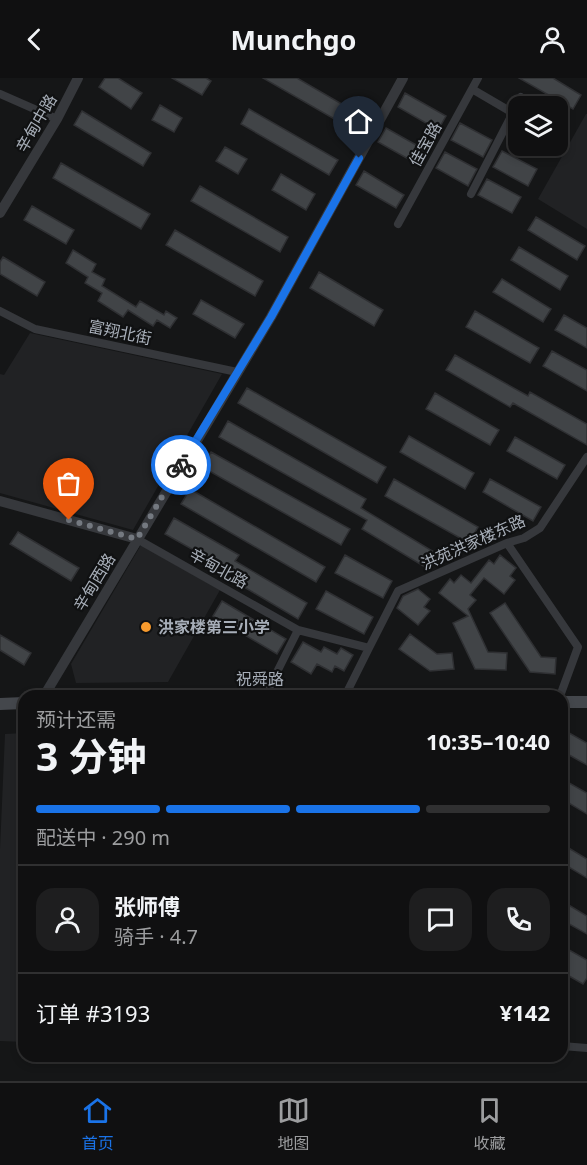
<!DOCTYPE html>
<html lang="zh">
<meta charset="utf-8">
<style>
:root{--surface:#101011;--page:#1e1e1f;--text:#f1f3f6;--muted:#9c9d9f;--line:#303031;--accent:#1a73e8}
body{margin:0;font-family:"Noto Sans","Noto Sans SC",sans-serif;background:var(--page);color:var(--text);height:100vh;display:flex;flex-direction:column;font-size:22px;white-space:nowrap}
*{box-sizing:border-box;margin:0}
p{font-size:20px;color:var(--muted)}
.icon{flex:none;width:33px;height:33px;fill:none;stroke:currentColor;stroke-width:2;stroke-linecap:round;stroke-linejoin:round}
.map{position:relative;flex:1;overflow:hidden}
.panel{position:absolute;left:18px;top:612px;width:550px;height:372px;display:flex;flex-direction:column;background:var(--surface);border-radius:18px;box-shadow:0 3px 9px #0003,0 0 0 2px var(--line)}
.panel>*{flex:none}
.fabs{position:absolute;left:508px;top:18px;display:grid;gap:12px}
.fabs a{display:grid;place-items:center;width:60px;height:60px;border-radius:12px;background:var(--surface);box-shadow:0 3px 9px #0003,0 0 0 2px var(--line);font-size:30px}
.pin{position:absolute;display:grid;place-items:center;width:51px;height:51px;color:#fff;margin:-62px -26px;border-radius:50% 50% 50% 0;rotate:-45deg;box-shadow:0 0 6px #0007}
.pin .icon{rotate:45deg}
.courier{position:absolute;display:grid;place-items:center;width:60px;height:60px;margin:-30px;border:4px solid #1a73e8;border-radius:50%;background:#fff;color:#222;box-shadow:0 2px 8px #0007}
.summary em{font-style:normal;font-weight:700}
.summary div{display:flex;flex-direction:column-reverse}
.summary{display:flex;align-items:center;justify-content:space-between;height:102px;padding:0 18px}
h1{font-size:39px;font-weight:700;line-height:45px}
.bar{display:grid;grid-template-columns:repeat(4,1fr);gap:9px 6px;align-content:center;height:72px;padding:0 18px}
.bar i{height:8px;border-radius:4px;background:var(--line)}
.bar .selected{background:var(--accent)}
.bar p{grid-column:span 4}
.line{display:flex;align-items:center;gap:15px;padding:0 18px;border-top:2px solid var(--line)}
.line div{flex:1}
.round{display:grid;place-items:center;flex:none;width:63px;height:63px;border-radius:18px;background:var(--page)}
header{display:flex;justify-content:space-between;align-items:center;height:78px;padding:0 18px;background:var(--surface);font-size:27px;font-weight:700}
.menu{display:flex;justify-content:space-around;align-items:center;height:84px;border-top:2px solid var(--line);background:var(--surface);font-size:16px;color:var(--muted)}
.menu a{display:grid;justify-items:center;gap:3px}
.menu .selected{color:var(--accent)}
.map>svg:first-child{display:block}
</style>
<header><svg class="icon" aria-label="back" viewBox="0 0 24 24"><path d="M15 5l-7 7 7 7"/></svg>Munchgo<svg class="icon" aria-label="person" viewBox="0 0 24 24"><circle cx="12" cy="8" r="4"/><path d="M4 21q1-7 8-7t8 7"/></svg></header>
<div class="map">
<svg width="587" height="1003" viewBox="0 0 587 1003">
<rect width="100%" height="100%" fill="#151617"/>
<!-- built -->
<path fill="#212224" d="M586 36H587V151L538 121Z
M30 255 222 296 133 452 0 415V296L4 297Z
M141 467 220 512 168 604 76 605 71 586Z
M24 655V964L0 963V771L5 656Z"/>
<!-- building -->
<path fill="#414447" stroke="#2f3033" stroke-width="1.5" d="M105 0H118L142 15 131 31 99 9Z
M172 0H206L211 3 202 17Z
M263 0H297L359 36 350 50Z
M519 0H553L581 17 573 31Z
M405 15 446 38 438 52 398 29Z
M160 27 182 40 174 54 152 42Z
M249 31 338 82 329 97 241 46Z
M82 33 151 75 143 88 74 47Z
M460 45 492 62 483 79 451 62Z
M386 50 427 73 419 87 378 64Z
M225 69 247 81 238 96 216 83Z
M502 73 537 91 528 108 493 89Z
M445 74 477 91 468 108 436 90Z
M61 85 150 136 141 151 53 100Z
M364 93 404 117 396 130 356 107Z
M281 96 315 116 306 132 272 112Z
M487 101 521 119 512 135 478 117Z
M200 108 288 159 280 174 191 123Z
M32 128 74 152 66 166 24 142Z
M536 139 585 168 577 182 528 152Z
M175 152 263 203 255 218 166 167Z
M519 169 568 198 560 212 511 182Z
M73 172 96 186 92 194 105 201 102 208 136 229 140 223 164 237 166 233 177 240 170 250 157 242 153 248 128 232 123 239 98 223 102 215 85 205 88 199 66 185Z
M3 179 45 204 37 218 0 196V184Z
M319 194 383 232 374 248 310 210Z
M502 201 551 231 543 244 493 214Z
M201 222 244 246 235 260 193 236Z
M475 233 539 270 530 285 466 249Z
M564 237 587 250V270L555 252Z
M552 273 587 292V313L543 288Z
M455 277 528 318 530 314 587 346V367L513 325 510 329 446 292Z
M247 310 386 389 377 405 238 325Z
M435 315 499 352 490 367 426 331Z
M228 343 366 421 361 430 434 474 425 489 362 451 367 442 219 359Z
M409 358 474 395 465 411 400 374Z
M515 359 565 387 557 401 507 373Z
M211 374 350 451 341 467 202 389Z
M394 401 478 449 469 465 385 418Z
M490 401 541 429 533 443 483 414Z
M190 411 325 489 316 504 181 426Z
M174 440 239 477 235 483 307 525 298 541 234 503 238 497 165 456Z
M18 454 79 490 71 503 10 466Z
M345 477 392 503 383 520 335 495Z
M500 477 516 490 510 498 515 502 504 516 484 500 470 517 476 522 468 531 488 574 507 575 506 592 475 591 453 545 468 538 439 515 450 501 454 505 461 497 471 505 489 482 494 486Z
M418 511 430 521 424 529 430 533 418 547 397 530 403 518Z
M326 513 373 539 364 556 316 531Z
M222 523 286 561 277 576 213 538Z
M505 525 541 579 556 580 555 596 530 594 490 535Z
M410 556 437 576 452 575 454 591 430 593 399 571Z
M0 557 31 575 24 587 0 572Z
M303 564 321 574 324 569 337 576 341 570 353 577 344 593 335 588 332 594 317 586 311 596 291 584Z
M562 651 587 665V687L562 673Z
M562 701 587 715V736L562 721Z
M567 769 587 781V800L562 785V777Z
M562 823 587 838V856L562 842Z
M562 868 587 882V900L583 906 562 894Z"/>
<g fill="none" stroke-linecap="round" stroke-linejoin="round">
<!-- minor -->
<path stroke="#36383c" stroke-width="8" d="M472 11 513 35
M0 16 57 41
M471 116 521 19
M398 146 478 0
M0 233 35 251 237 294
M137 461 298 552 369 570 345 618
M507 465 578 569 560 618
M369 570 398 513 507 465 524 460 540 450 587 379
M266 616 298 552
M562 968 587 970"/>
<!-- tertiary -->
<path stroke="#36383c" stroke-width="10" d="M0 135 57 41 78 0
M0 423 137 461
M44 618 271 239 403 0"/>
<!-- secondary -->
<path stroke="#44474c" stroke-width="12" d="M208 618 266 616 312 618
M562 624H587
M0 626 24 625"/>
</g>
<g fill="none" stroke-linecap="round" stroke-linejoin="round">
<!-- done -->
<path stroke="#747980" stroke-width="6" stroke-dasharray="0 10.8" d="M69 442 137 461 181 387"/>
<!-- route -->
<path stroke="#1a73e8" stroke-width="8" d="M181 387 271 239 359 80"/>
</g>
<!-- markers -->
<circle fill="#f79a2d" stroke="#101112" stroke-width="2" cx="146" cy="549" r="6"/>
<g text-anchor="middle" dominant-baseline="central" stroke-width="4.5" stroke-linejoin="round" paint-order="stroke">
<!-- street labels -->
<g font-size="16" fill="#a7aeb8" stroke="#101112">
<text transform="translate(36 45) rotate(-60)">辛甸中路</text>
<text transform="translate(425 66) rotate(-61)">佳宝路</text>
<text transform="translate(120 254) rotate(12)">富翔北街</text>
<text transform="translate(473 464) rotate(-24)">洪苑洪家楼东路</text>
<text transform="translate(219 490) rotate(29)">辛甸北路</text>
<text transform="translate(94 504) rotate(-59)">辛甸西路</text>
<text x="260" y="601">祝舜路</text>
</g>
<!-- poi labels -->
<g font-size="16" font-weight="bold" fill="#a7aeb8" stroke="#101112" text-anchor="start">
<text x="158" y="549">洪家楼第三小学</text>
</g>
</g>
</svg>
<div class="fabs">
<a><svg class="icon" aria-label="layers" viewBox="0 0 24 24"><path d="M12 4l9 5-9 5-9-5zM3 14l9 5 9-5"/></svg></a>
</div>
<div class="pin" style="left:69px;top:442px;background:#ea580c"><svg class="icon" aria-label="bag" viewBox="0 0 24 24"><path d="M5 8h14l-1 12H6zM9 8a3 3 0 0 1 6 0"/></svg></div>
<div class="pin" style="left:359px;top:80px;background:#1f2937"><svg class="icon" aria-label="home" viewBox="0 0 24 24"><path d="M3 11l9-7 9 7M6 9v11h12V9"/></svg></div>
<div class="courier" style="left:181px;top:387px"><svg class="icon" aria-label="bike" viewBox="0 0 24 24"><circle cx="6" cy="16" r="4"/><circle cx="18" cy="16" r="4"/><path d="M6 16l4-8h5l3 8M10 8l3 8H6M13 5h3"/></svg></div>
<section class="panel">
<div class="summary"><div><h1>3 分钟</h1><p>预计还需</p></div><em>10:35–10:40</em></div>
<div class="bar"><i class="selected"></i><i class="selected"></i><i class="selected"></i><i></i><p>配送中 · 290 m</p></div>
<div class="line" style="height:108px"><a class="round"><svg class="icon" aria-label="person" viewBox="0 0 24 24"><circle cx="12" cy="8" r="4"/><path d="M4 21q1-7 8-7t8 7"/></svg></a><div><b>张师傅</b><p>骑手 · 4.7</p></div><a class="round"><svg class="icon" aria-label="chat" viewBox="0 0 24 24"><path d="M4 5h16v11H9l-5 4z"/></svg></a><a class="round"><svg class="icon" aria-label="phone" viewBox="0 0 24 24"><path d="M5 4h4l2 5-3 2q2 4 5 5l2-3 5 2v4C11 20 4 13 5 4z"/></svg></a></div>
<div class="line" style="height:78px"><div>订单 #3193</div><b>¥142</b></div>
</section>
</div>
<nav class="menu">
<a class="selected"><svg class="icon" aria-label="home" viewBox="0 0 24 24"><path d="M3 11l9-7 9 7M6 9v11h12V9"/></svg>首页</a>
<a><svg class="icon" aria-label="map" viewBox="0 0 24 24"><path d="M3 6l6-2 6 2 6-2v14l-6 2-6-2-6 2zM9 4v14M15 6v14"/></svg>地图</a>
<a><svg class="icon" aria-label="saved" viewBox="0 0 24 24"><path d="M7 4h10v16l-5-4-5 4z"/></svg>收藏</a>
</nav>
